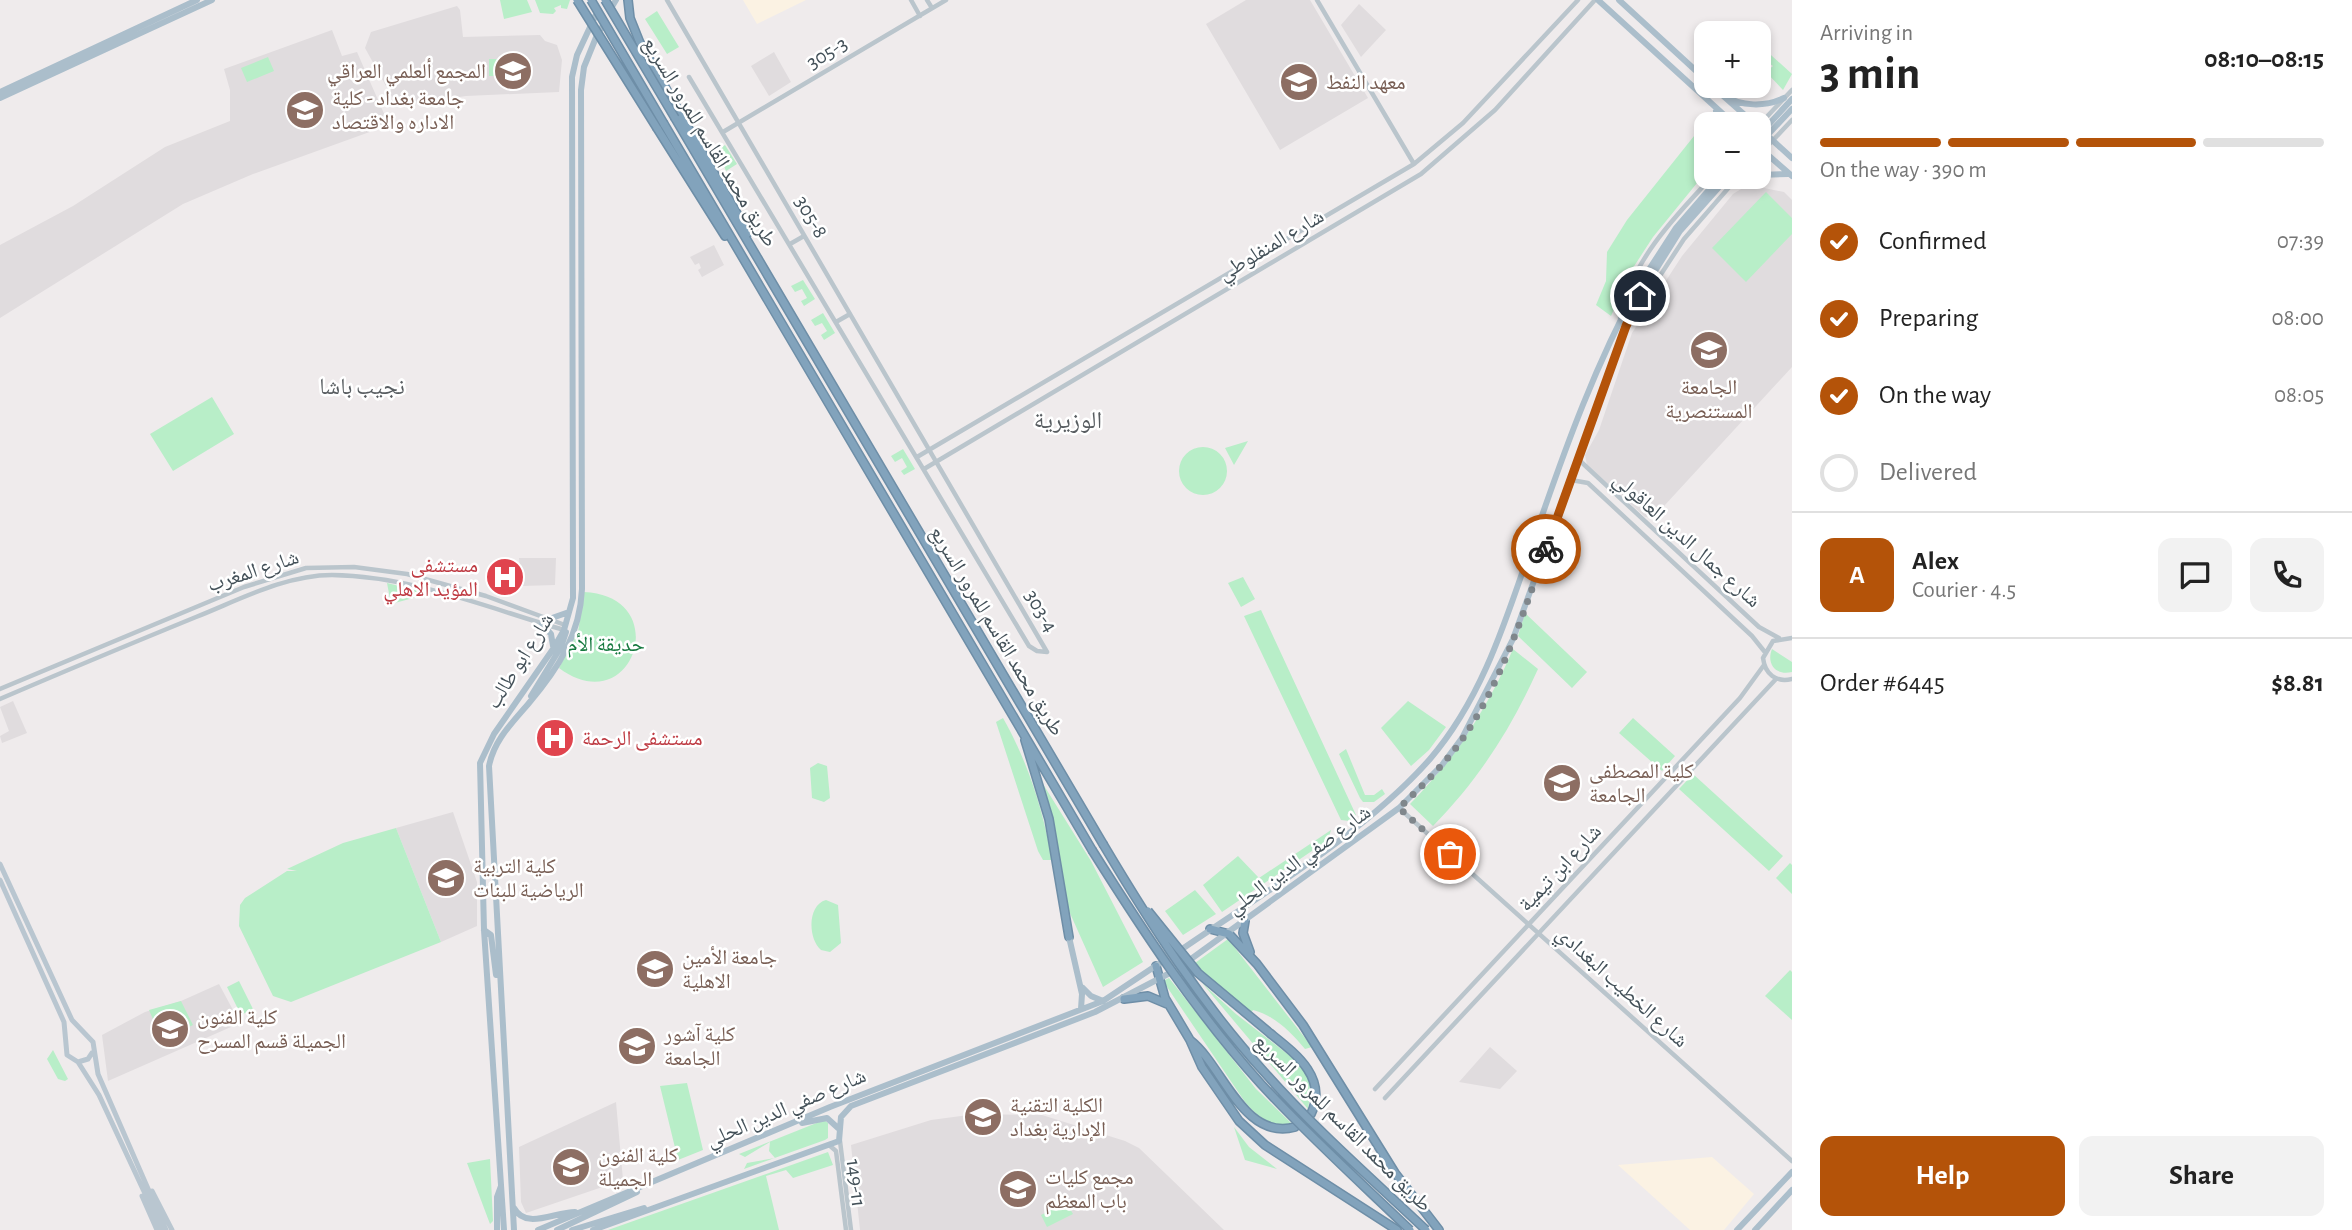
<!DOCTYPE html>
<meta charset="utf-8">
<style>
:root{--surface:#fff;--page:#f2f2f2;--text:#222;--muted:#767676;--line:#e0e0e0;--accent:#b45309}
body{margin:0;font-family:"Alegreya Sans","Noto Naskh Arabic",sans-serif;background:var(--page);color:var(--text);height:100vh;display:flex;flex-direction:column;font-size:26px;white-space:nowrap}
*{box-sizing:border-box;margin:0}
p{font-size:23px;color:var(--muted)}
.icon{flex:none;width:38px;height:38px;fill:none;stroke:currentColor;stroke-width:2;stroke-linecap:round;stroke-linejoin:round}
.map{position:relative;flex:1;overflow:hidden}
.sheet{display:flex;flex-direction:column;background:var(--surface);width:560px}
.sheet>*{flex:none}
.tools{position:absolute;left:1694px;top:21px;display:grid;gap:14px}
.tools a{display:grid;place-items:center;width:77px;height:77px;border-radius:14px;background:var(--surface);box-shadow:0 4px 10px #0003;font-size:35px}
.pin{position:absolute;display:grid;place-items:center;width:60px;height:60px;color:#fff;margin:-30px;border:4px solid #fff;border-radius:50%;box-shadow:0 2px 7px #0007}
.courier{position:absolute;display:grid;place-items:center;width:70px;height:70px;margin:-35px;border:5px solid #b45309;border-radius:50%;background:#fff;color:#222;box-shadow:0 2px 9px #0007}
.headline em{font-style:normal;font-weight:700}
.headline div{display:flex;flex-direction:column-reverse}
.headline{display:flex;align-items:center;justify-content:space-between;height:119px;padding:0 28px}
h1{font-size:46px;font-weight:700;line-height:52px}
.bar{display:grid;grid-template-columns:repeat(4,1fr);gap:10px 7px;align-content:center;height:84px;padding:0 28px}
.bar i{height:9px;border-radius:5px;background:var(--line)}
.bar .current{background:var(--accent)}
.bar p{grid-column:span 4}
.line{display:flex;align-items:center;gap:18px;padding:0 28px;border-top:2px solid var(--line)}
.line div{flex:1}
.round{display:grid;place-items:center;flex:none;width:74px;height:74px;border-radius:14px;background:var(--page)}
ol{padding:0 28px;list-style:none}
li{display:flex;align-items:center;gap:21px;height:77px}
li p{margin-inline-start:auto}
li .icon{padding:7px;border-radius:50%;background:var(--accent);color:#fff;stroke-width:4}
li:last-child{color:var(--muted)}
li i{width:38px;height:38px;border:4px solid var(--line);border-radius:50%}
.action{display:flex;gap:14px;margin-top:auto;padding:14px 28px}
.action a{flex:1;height:80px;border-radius:14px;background:var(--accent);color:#fff;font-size:28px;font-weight:700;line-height:80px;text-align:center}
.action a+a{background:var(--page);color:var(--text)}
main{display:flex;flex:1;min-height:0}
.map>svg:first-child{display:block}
</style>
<main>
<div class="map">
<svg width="1792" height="1230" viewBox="0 0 1792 1230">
<rect width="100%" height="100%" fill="#efebec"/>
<!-- commercial -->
<path fill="#fbf2e3" d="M743 0H806L757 24Z
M1712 1157 1754 1194 1724 1230H1690L1618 1165Z"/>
<!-- education -->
<path fill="#e0dcde" d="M1246 0H1310L1368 98 1280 150 1206 24Z
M1359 4 1386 30 1361 57 1341 25Z
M457 6 460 10 463 37 540 35 545 41 557 45 562 60 559 92 466 96 397 106 365 48 371 32Z
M332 30 342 56 357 52 389 125 253 174 183 204 0 318V245L73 206 165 147 230 121V90L224 69Z
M774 52 791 82 769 96 751 66Z
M1764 188 1784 192 1792 200V367L1653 518 1645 517 1587 465 1585 455 1599 430 1632 333 1682 256 1733 194 1741 189Z
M714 245 724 265 702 277 698 270 701 268 699 263 695 265 690 257Z
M519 558H556L555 585 522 586Z
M13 701 27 733 2 743 0 736 9 731 0 707Z
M453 812 477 882V926L441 942 396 828Z
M219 984 240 1023 108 1081 102 1035 145 1012 181 1001Z
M1490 1047 1517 1071 1500 1089 1459 1082Z
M616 1102 623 1180 526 1213 521 1202 519 1147Z
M976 1114 1042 1115 1125 1141 1139 1148 1224 1230H860L851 1145 931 1120Z"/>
<!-- green -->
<path fill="#b8eec8" d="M500 0H527L532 12 504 19Z
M535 0H570L567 9 561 8V5L554 8 556 11 553 14 540 13Z
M657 11 679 47 667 54 645 19Z
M1761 46 1792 74 1783 90 1766 72 1773 66 1759 56Z
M268 57 274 71 247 82 241 68Z
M489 59H512V76H489Z
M1698 131 1706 134V172L1653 237 1631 271 1611 316 1596 305 1606 281 1607 252 1627 220Z
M725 145 737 164 726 171 724 166 729 163 724 154 717 157 714 152Z
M1766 192 1792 218V234L1746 282 1712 248Z
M803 280 815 299 804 306 801 301 807 298 802 289 795 292 791 286Z
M823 313 835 333 824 340 821 335 827 331 822 323 815 326 811 320Z
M212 397 234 434 173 471 150 434Z
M1248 441 1234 465 1225 448Z
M1179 471a24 24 0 1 1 48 0a24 24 0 1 1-48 0Z
M903 449 915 469 904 475 901 471 907 467 902 458 895 462 891 456Z
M1243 577 1255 599 1241 607 1228 583Z
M387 583 428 593V594L391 604Z
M584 592C675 596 633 723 559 668L578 632Z
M1261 610 1356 815 1350 821 1341 820 1244 616Z
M1525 613 1587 672 1572 688 1518 636Z
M1513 649 1538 669C1511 729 1479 779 1433 826L1410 804C1455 758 1488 708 1513 649Z
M1772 649 1792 662V672C1776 676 1766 664 1772 649Z
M1408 701 1446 727 1429 750 1411 766 1381 728Z
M1003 718C1028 762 1043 810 1052 860H1043L1038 851 996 722Z
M1633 718 1675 756 1662 771 1619 733Z
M1346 749 1365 795H1374L1382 789 1385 794 1374 802H1363L1360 798 1339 754Z
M818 763 827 766 830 798 824 802 812 798 810 768Z
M1693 774 1783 856 1769 871 1679 789Z
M1043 784 1091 861 1143 962 1103 987 1065 902 1055 829Z
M396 828 441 942 291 1002 273 996 239 926 240 905 245 898 287 871H297L287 869 343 843Z
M1331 830 1328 840 1222 912 1203 885 1238 856 1259 878Z
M1790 863 1792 865V894L1776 878Z
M1195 890 1216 914 1183 935 1165 911Z
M826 900 838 905 841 943 830 952 821 950C808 939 807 905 826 900Z
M1228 939 1312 1047 1305 1049C1292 1033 1274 1015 1253 1010L1251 1013 1200 969 1195 963Z
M1790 970 1792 972V1020L1765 996Z
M1169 978 1256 1089 1292 1124C1270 1127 1259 1118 1245 1102L1163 981Z
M239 981 253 1009 241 1015 227 987Z
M1202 983 1236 1014 1294 1059 1307 1075 1311 1088 1308 1109Z
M181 1001 193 1025 162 1040 149 1010Z
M53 1050 68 1079 65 1081 58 1079 47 1059Z
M687 1083 703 1150 678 1160 660 1086Z
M824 1120 828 1123V1138L825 1140 744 1169 747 1163 775 1158 769 1151 770 1142 745 1157 739 1154Z
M1234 1127 1249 1147 1277 1169 1245 1160Z
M828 1152 833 1165 793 1178 786 1170 766 1176 779 1230H608Z
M490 1159 493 1221 490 1224 467 1163Z
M1066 1202 1073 1214 1047 1227 1041 1215Z"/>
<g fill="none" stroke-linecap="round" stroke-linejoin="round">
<defs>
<path id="motorway" d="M628 0 630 18 640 43 748 233
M675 118 1103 844
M664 124 1092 850
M657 128 725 236
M1025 740 1049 819 1069 937
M1245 921 1243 933 1250 952
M1210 929 1229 934 1257 964 1303 1025 1395 1173 1439 1230
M1156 966 1165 998 1190 1040 1202 1067 1239 1121 1265 1145 1397 1230
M1124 999 1148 996 1167 1004
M1271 1034C1296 1054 1328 1078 1311 1114
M1191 1041C1223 1066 1243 1141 1295 1127"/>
</defs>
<!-- motorway casing -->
<use href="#motorway" stroke="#6e8ea7" stroke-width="10"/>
<!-- tertiary -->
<path stroke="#bac5cc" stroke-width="4.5" d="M667 0 1047 652
M911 0 920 16
M927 0 932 8
M1317 0 1414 164
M689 77 1029 646 1037 651 1047 652
M1759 125 1792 90
M723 132 946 0
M1759 155 1792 120
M790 244 804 236
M1633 317 1684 239 1738 177
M1620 318C1630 263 1675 216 1712 177
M836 322 850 314
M917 457 1414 164 1463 123 1578 0
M1578 459 1759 627 1779 638
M924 469 1421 174 1495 110 1595 0
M1571 480 1588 483 1752 636 1764 651
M1792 638 1773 641 1763 658C1765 674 1776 683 1792 679
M0 689 244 587 306 568 354 567 407 574 486 596 565 625
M0 699C65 671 130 644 196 617 239 600 285 575 332 575 412 576 488 608 564 630
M1399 808 1792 1161
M1375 1089 1740 698 1764 665
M1385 1098 1776 679
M840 1141 851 1230
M829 1145 836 1151 846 1230"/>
<!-- secondary -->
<path stroke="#b9c6d0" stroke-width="5" d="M0 864 72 1020 93 1042 98 1074 166 1230
M0 880 64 1022 67 1055 78 1062 88 1059 92 1053
M78 1062 99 1095 162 1230
M152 1191 172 1230
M142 1196 157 1230"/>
<!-- primary -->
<path stroke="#abbecb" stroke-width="6" d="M1598 0 1734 124
M1619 0 1706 80
M613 5 616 0
M594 19 595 16
M601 29 602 27
M1712 86 1755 124
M0 92 197 0
M1723 95C1741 107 1766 107 1784 98
M0 98 212 0
M1716 111 1722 124
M1770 138 1792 158
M1760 148 1792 176
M1759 175 1788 174
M1730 185 1750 177
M552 618 569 612
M542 624 551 634 553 646
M531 696 561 647 566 632
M484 930 491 935 496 975
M1069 937 1082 994 1081 1009
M1182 949C1262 894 1366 832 1430 759 1486 694 1509 609 1537 530 1566 446 1596 363 1639 285
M1191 959 1399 808 1442 765 1462 738 1513 639 1626 326 1645 287
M1083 988 1091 996 1103 1001
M802 1123 827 1118 838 1128
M514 1208C526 1230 554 1212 575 1212
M497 1230V1197L501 1186
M504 1230 484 930 480 763 494 734 553 649 564 630 573 598 572 77 577 55 591 25
M514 1230 489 766C494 740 512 723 529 703 558 669 580 635 582 589L581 90 584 67 597 35
M538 1230 830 1107 1103 1001 1160 963
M557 1230 637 1192
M572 1230 644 1208
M593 1230 839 1141 841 1117 851 1106 1095 1012 1168 974
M1737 1230 1792 1172
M1755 1230 1792 1190"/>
<!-- motorway -->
<use href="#motorway" stroke="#82a3bc" stroke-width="7"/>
<defs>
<path id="motorway-bridge" d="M577 0 657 128
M591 0 664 124
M605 0 675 118
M1103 844C1151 925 1202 1004 1266 1074 1315 1129 1372 1179 1426 1230
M1092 850C1143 931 1196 1012 1261 1084 1308 1135 1360 1182 1410 1230
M1148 911 1198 973 1271 1034"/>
</defs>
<!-- motorway-bridge casing -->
<use href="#motorway-bridge" stroke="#6e8ea7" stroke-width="10" stroke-linecap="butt"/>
<!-- primary-bridge -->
<path stroke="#abbecb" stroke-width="6" d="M1759 135 1792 99
M1759 144 1792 109
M1639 285 1676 228 1720 177
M1645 287 1680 231 1728 177"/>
<!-- motorway-bridge -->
<use href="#motorway-bridge" stroke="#82a3bc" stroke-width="7"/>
</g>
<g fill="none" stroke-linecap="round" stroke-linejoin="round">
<!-- done -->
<path stroke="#80878c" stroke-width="7" stroke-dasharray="0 12.6" d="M1450 854 1399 808C1421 787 1443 766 1461 741 1501 684 1523 614 1546 549"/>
<!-- route -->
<path stroke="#b45309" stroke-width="9" d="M1546 549 1626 326 1640 296"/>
</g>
<!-- icons -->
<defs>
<symbol id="university-disc" viewBox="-11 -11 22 22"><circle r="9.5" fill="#8d6e63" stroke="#fff"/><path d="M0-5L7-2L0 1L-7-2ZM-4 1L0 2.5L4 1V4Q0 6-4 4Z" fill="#fff"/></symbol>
<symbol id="hospital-disc" viewBox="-11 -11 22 22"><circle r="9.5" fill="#e0444e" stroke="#fff"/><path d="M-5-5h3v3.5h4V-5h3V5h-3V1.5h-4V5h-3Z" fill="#fff"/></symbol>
</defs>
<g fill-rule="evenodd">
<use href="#university-disc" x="491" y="49" width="44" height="44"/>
<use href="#university-disc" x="1277" y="60" width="44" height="44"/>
<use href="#university-disc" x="283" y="88" width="44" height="44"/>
<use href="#university-disc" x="1687" y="328" width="44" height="44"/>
<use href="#hospital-disc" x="483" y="555" width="44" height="44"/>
<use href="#hospital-disc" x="533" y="716" width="44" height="44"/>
<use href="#university-disc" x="1540" y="761" width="44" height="44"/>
<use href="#university-disc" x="424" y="856" width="44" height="44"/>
<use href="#university-disc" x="633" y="947" width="44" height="44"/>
<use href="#university-disc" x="148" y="1007" width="44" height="44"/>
<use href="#university-disc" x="615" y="1024" width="44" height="44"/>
<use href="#university-disc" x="961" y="1095" width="44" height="44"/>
<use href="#university-disc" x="549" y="1145" width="44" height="44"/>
<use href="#university-disc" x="996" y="1167" width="44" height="44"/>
</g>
<g text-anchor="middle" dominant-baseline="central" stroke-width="5" stroke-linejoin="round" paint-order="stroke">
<!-- street labels -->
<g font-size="21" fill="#445159" stroke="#fff">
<text transform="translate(827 53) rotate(-31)">305-3</text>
<text transform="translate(710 142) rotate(59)">طريق محمد القاسم للمرور السريع</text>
<text transform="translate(811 217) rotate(60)">305-8</text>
<text transform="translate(1271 245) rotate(-31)">شارع المنفلوطي</text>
<text transform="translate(1687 540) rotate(42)">شارع جمال الدين العاقولي</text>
<text transform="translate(253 571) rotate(-18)">شارع المغرب</text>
<text transform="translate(1041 611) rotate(60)">303-4</text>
<text transform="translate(997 631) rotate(59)">طريق محمد القاسم للمرور السريع</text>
<text transform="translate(520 661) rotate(-58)">شارع ابو طالب</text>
<text transform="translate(1299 860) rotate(-36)">شارع صفي الدين الحلي</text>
<text transform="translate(1560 868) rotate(-47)">شارع ابن تيمية</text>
<text transform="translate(1622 987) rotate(42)">شارع الخطيب البغدادي</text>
<text transform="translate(786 1108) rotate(-23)">شارع صفي الدين الحلي</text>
<text transform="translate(1343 1123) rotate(45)">طريق محمد القاسم للمرور السريع</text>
<text transform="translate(856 1183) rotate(83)">149-11</text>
</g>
<!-- education labels -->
<g font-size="21" fill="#785e54" stroke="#fff" text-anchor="start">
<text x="486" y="71" text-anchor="end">المجمع ألعلمي العراقي</text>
<text x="1326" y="82">معهد النفط</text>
<text x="332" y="98">جامعة بغداد - كلية<tspan x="332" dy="24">الاداره والاقتصاد</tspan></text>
<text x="1709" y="387" text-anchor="middle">الجامعة<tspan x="1709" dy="24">المستنصرية</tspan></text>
<text x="1589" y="771">كلية المصطفى<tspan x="1589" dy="24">الجامعة</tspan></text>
<text x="473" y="866">كلية التربية<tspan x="473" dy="24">الرياضية للبنات</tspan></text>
<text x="682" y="957">جامعة الأمين<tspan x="682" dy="24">الاهلية</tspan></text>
<text x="197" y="1017">كلية الفنون<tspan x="197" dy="24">الجميلة قسم المسرح</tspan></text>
<text x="664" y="1034">كلية آشور<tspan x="664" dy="24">الجامعة</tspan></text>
<text x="1010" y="1105">الكلية التقنية<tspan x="1010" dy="24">الإدارية بغداد</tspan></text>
<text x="598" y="1155">كلية الفنون<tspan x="598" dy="24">الجميلة</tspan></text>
<text x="1045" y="1177">مجمع كليات<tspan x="1045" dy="24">باب المعظم</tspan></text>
</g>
<!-- health labels -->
<g font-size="21" fill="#be3a42" stroke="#fff" text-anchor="end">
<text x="478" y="565">مستشفى<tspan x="478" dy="24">المؤيد الاهلي</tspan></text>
<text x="582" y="738" text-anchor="start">مستشفى الرحمة</text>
</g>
<!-- park labels -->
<g font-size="21" fill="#16793f" stroke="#fff">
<text x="606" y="644">حديقة الأم</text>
</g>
<!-- neighbourhood labels -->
<g font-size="23" fill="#585d61" stroke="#fff">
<text x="362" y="387">نجيب باشا</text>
</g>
<!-- quarter labels -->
<g font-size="24" fill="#585d61" stroke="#fff">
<text x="1068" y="421">الوزيرية</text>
</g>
</g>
</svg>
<div class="tools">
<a>+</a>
<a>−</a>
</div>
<div class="pin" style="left:1450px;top:854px;background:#ea580c"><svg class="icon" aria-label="bag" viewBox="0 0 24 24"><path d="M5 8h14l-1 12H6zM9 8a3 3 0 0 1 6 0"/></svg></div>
<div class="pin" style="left:1640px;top:296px;background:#1f2937"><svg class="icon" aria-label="home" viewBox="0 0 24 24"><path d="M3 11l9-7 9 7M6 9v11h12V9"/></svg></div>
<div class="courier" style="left:1546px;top:549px"><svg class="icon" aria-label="bike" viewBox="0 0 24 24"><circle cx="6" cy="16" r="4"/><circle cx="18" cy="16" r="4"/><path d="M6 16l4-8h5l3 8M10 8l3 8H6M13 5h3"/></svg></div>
</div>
<section class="sheet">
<div class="headline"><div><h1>3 min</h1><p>Arriving in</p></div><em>08:10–08:15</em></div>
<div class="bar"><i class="current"></i><i class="current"></i><i class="current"></i><i></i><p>On the way · 390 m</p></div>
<ol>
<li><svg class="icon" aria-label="check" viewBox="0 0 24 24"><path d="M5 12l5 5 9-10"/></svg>Confirmed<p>07:39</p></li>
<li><svg class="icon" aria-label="check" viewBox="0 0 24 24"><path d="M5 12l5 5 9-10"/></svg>Preparing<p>08:00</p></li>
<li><svg class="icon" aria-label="check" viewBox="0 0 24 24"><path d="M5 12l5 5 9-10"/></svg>On the way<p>08:05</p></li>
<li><i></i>Delivered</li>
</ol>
<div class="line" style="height:126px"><b class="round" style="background:var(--accent);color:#fff">A</b><div><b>Alex</b><p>Courier · 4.5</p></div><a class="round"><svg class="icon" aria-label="chat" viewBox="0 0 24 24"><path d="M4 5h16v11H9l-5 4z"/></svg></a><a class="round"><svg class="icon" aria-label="phone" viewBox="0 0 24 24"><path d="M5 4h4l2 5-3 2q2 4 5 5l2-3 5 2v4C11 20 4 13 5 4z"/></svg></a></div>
<div class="line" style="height:91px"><div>Order #6445</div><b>$8.81</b></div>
<div class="action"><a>Help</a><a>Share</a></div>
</section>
</main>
